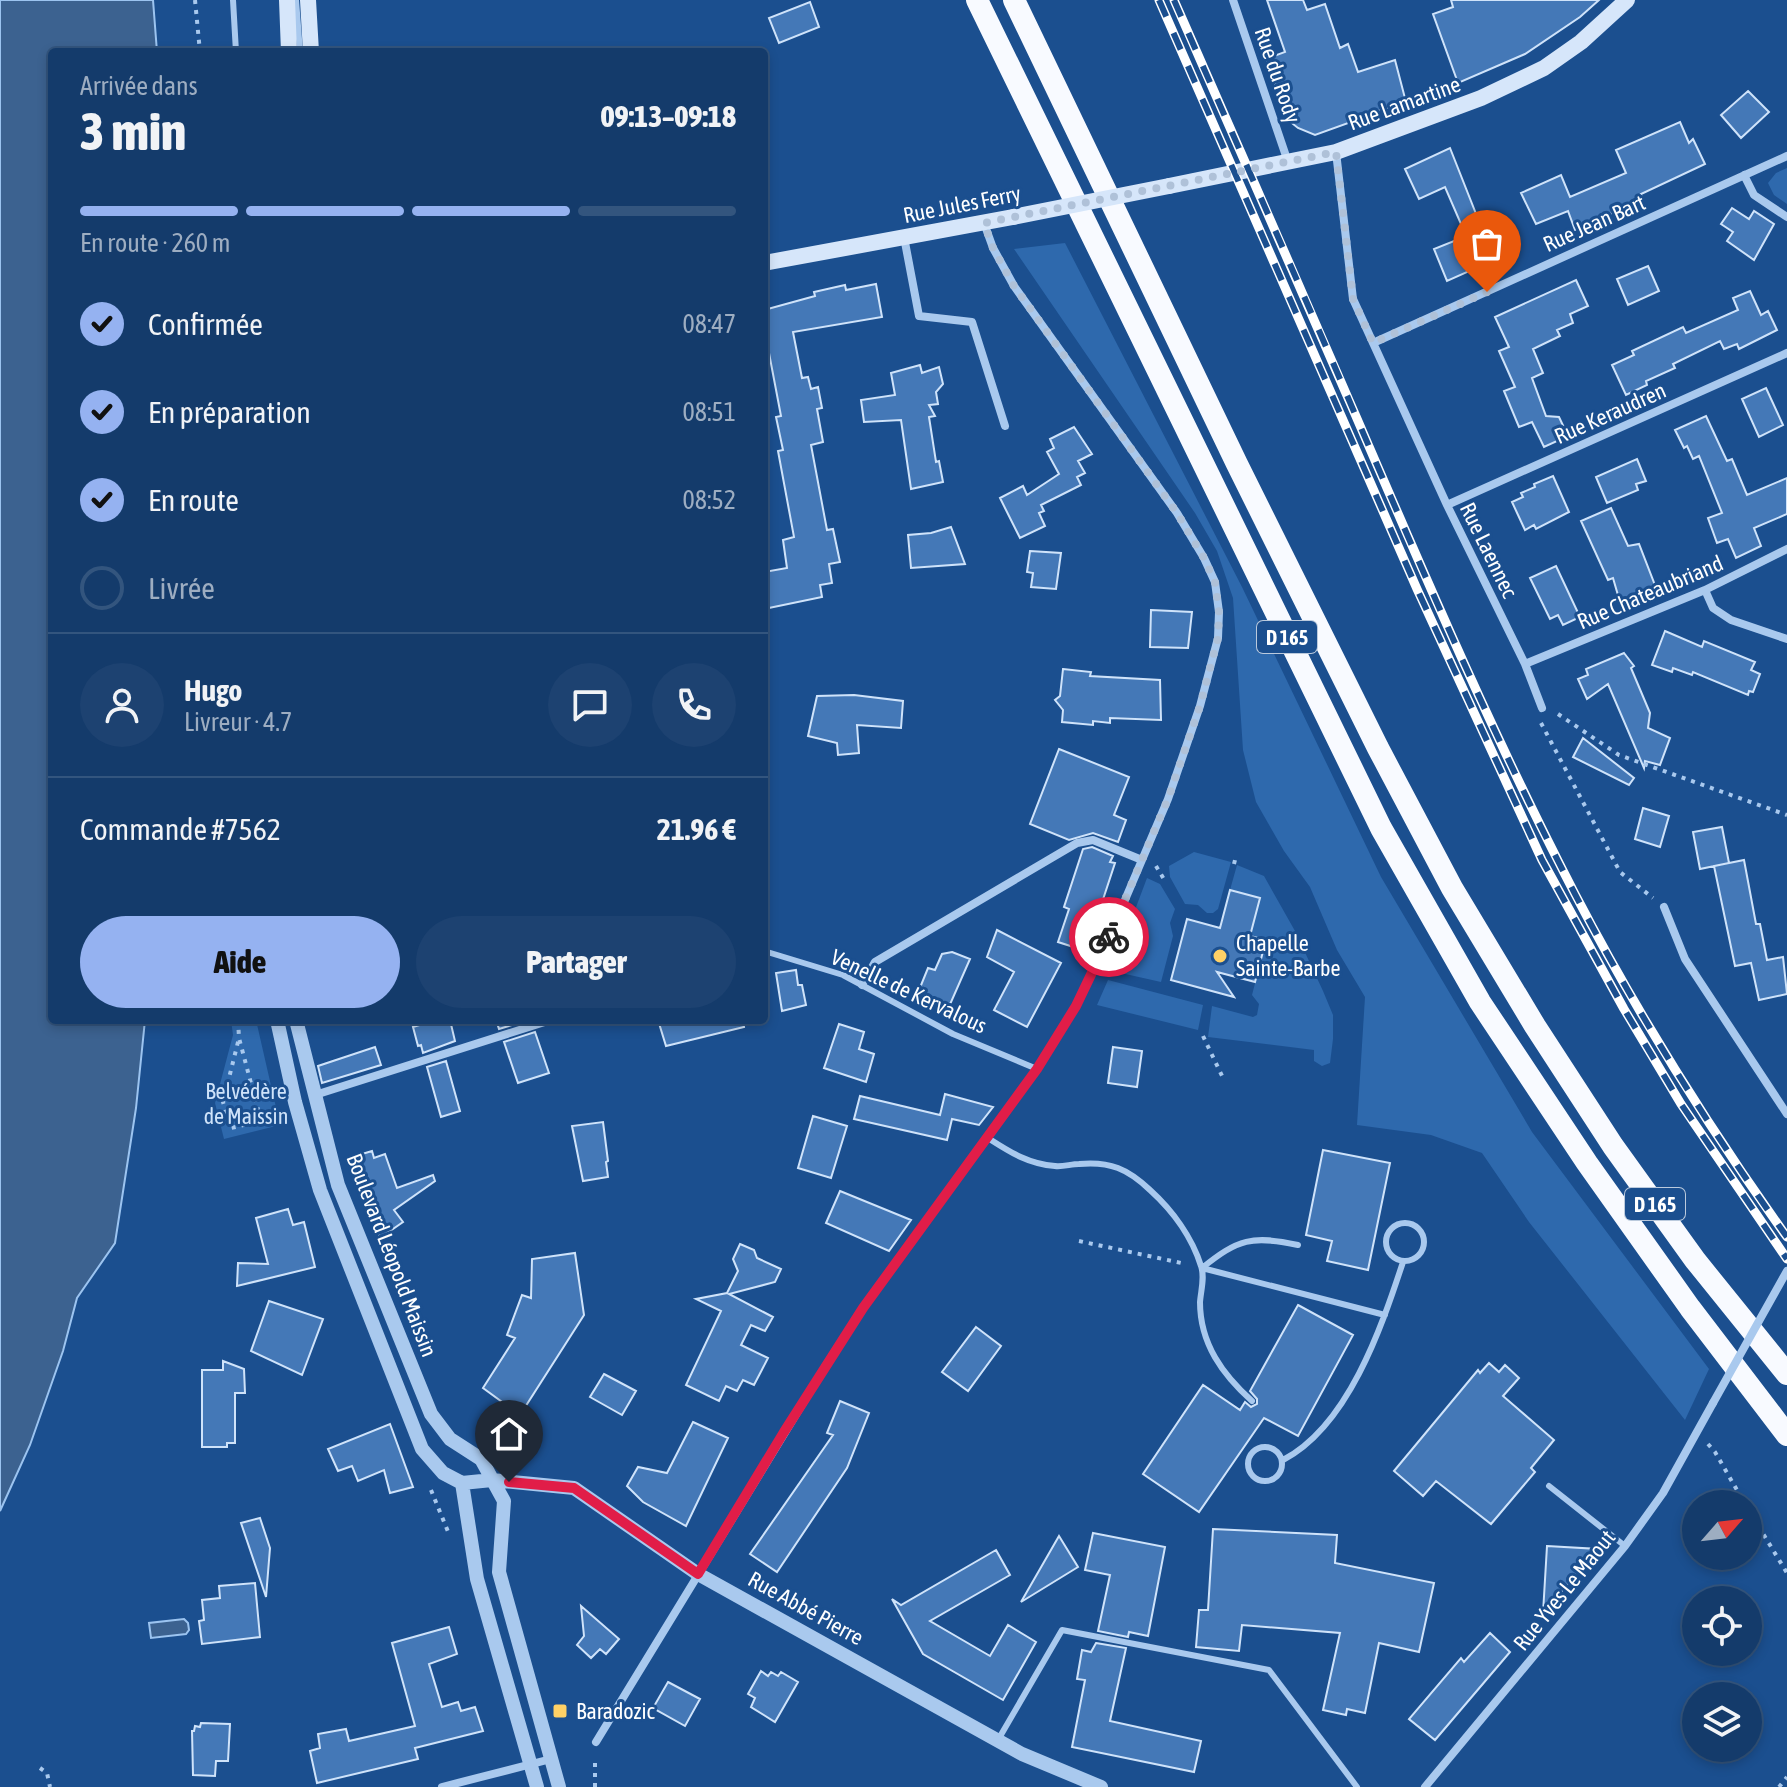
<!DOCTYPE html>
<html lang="fr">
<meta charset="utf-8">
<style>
:root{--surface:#143b6b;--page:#1d4271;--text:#f1f3f6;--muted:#9dadc1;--line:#33557e;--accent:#95b2f1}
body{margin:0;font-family:"Asap Condensed",sans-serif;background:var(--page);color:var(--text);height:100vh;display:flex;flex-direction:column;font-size:30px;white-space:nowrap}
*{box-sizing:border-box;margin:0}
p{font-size:26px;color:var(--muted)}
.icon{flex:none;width:44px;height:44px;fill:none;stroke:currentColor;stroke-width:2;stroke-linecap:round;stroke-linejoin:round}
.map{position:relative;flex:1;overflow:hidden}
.details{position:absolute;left:48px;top:48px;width:720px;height:976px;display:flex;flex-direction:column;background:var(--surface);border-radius:8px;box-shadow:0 4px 12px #0003,0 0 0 2px var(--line)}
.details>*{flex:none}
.needle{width:52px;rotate:62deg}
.buttons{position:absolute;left:1682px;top:1490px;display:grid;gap:16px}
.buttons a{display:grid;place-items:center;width:80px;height:80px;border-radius:50%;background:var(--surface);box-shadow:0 4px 12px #0003,0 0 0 2px var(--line);font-size:40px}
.pin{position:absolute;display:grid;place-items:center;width:68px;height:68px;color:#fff;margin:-82px -34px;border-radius:50% 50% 50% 0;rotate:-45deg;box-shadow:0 0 8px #0007}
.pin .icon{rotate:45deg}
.courier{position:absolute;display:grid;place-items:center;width:80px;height:80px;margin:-40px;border:6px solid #e11d48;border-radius:50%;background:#fff;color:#222;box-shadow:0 2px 10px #0007}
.summary em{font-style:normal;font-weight:800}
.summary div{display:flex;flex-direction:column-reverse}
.summary{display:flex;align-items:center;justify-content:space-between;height:136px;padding:0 32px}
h1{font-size:52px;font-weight:800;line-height:60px}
.bar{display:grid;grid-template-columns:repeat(4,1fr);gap:12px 8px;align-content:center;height:96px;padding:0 32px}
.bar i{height:10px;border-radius:6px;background:var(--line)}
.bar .selected{background:var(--accent)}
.bar p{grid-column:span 4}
.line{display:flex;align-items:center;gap:20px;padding:0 32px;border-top:2px solid var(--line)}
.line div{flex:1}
.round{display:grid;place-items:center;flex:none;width:84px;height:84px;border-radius:42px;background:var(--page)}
ol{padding:0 32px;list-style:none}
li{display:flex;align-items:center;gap:24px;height:88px}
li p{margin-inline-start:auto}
li .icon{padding:8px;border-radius:50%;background:var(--accent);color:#111;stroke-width:4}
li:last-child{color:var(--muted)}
li i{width:44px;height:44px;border:4px solid var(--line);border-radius:50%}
.action{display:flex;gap:16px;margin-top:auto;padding:16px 32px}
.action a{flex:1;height:92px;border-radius:48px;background:var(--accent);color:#111;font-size:32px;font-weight:800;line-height:92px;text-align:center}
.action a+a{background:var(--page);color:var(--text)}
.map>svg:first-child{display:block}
</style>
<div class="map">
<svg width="1787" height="1787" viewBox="0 0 1787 1787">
<rect width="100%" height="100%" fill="#1b4f8f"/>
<!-- green -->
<path fill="#2e69ad" d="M1787 168V204L1774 195 1768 183 1776 173Z
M1065 243 1242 587 1381 877 1532 1132 1709 1369 1685 1420 1529 1222 1482 1153 1431 1135 1357 1125 1365 997 1337 950 1310 887 1284 851 1256 802 1243 750 1233 598 1217 551 1195 513 1014 249Z
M1194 852 1231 862 1218 909 1213 913H1207L1198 905 1185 904 1170 877 1169 866Z
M1237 865 1264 876 1295 931 1323 991 1333 1015V1039L1330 1063 1322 1066 1314 1061V1050L1208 1037 1212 1006 1253 1017 1257 1015 1259 1004 1252 995 1266 941 1250 936 1260 898 1230 890Z
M1147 878 1160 884 1175 909 1170 923 1173 936 1161 982 1112 971Z
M1108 980 1203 1005 1198 1030 1097 1005Z
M231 1020H256L280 1125 224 1139 215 1103 233 1035Z"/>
<!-- water -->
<path fill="#3c6290" stroke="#9cc4f0" stroke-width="2" d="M0 0H153L157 52H52V1020H145L136 1108 115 1243 77 1298 63 1351 30 1445 0 1511Z
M184 1619 188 1623 189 1630 186 1634 151 1638 149 1623Z"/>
<!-- building -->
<path fill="#4478b7" stroke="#cfe3fa" stroke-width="2" d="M1267 0H1303L1307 10 1325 4 1340 48 1348 44 1358 72 1395 60 1406 102 1364 115 1365 117 1315 135 1298 128 1288 120 1266 59 1285 52Z
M1451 0H1599L1580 17 1525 54 1458 83 1433 14 1453 7Z
M810 2 819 27 779 43 769 18Z
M1748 91 1769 112 1741 138 1721 115Z
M1680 122 1689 143 1693 139 1705 164 1641 194 1643 199 1575 230 1568 211 1536 224 1521 193 1561 175 1570 197 1626 173 1616 150Z
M1450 148 1480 224 1464 231 1445 187 1419 199 1405 169Z
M1732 208 1749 219 1754 211 1774 224 1754 260 1727 241 1733 232 1721 224Z
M1494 225 1501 244 1477 254 1481 264 1474 269 1447 281 1434 249Z
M1648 266 1659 291 1628 305 1617 279Z
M1576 280 1588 306 1570 314 1573 323 1557 330 1560 336 1533 349 1543 373 1532 378 1546 416 1559 417 1568 436 1544 447 1532 422 1519 427 1504 391 1515 387 1499 351 1509 347 1495 317Z
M876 284 882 317 793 332 802 378 808 377 811 389 818 387 822 408 817 409 823 442 811 445 827 530 833 529 840 562 829 564 832 583 820 585 822 597 764 609V572L787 568 783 540 794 537 778 451 783 450 776 417 781 416 769 353 764 354V310L815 296 814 292 845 285 846 290Z
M1750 291 1761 315 1768 311 1777 330 1739 349 1737 344 1724 349 1720 341 1673 364 1675 368 1646 381 1647 385 1626 395 1612 365 1634 355 1632 351 1683 327 1686 333 1738 310 1733 298Z
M920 365 922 373 939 367 943 384 936 392 938 404 929 405 935 416 929 417 936 462 939 461 943 482 911 489 901 420 864 422 861 400 895 395 891 373Z
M1766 388 1783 425 1759 437 1742 399Z
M1706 416 1727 461 1732 459 1747 495 1787 478V514L1754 528 1761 546 1736 558 1728 539 1717 543 1708 518 1722 513 1699 456 1693 459 1687 446 1684 448 1675 430Z
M1074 427 1092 454 1078 461 1085 473 1077 477 1081 485 1041 505 1044 511 1039 513 1045 526 1020 538 1000 498 1023 486 1027 495 1059 474 1047 452 1054 448 1050 439Z
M1637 459 1646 481 1636 484 1638 490 1607 503 1596 477Z
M1553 476 1569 512 1536 529 1534 525 1525 530 1512 502 1523 497 1521 493 1535 487 1534 484Z
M1611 508 1628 546 1639 544 1658 593 1622 609 1613 578 1608 580 1581 521Z
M951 527 965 564 911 568 908 535 931 533Z
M1030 551 1061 553 1056 589 1031 587 1033 573 1027 572Z
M1556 566 1580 617 1563 625 1558 615 1550 619 1530 578Z
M1151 610 1192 612 1188 648 1150 647Z
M1665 631 1702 647 1704 641 1755 662 1751 670 1760 674 1753 692 1749 691 1748 695 1693 672 1692 675 1673 668 1672 672 1652 665Z
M1624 653 1634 666 1631 668 1650 713 1648 728 1670 738 1660 765 1645 761 1644 768 1608 684 1587 699 1578 679 1588 675 1586 669Z
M1063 669 1091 672 1090 676 1160 680 1161 720 1110 718V723L1093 721V725L1062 722 1063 710 1055 700 1060 696Z
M854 695 903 701 901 728 857 725 859 753 838 755 837 743 808 736 817 696Z
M1583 738 1634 778 1629 785 1573 757Z
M1059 749 1129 777 1114 815 1126 820 1118 842 1093 833 1069 840 1030 824Z
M1643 808 1669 816 1660 847 1635 839Z
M1722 827 1729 863 1700 869 1693 832Z
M1092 847 1113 856 1110 862 1115 863 1086 951 1058 942 1069 909 1064 907 1083 849Z
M1744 860 1756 924H1760L1767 960 1783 957 1787 994 1759 1000 1751 963 1735 966 1714 866Z
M1230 890 1260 898 1250 936 1266 940 1255 982 1217 972 1234 997 1171 980 1187 919 1220 928Z
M997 930 1061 963 1027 1027 994 1010 1014 972 987 957Z
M952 952 970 959 948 1009 917 995 928 968 935 970 942 954Z
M796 970 798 985H802L806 1005 782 1011 776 973Z
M436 1020H450L455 1041 423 1053 421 1045 418 1046 413 1027Z
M496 1020H528L499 1029Z
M658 1020H743L744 1027 666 1046Z
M839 1024 864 1032 859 1049 874 1054 866 1082 824 1068Z
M535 1032 549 1073 518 1083 504 1042Z
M375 1047 381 1065 322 1083 318 1066Z
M1113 1047 1142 1051 1137 1087 1108 1083Z
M446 1061 460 1111 441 1117 427 1067Z
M945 1094 993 1107 979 1125 952 1119 947 1140 854 1119 860 1096 940 1115Z
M813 1116 847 1126 831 1178 798 1168Z
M603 1122 608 1161 606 1162 608 1177 583 1181 572 1126Z
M1323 1150 1390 1163 1368 1270 1327 1261 1332 1241 1306 1235Z
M372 1151 374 1158 385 1154 397 1188 433 1175 435 1181 394 1210 403 1222 380 1238 352 1157Z
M840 1191 911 1220 889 1251 826 1223Z
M288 1209 293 1225 304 1222 315 1267 237 1286 238 1263 268 1264 256 1218Z
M740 1244 754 1250 757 1258 781 1269 775 1282 729 1294 773 1317 765 1331 751 1325 741 1345 768 1358 754 1385 743 1380 737 1391 726 1386 719 1401 686 1385 721 1311 696 1299 727 1293 738 1271 733 1259Z
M575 1253 584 1315 520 1415 483 1388 515 1338 507 1335 522 1295 531 1298 532 1259Z
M269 1301 323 1319 302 1375 251 1351Z
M1298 1305 1353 1335 1298 1436 1264 1418 1199 1512 1143 1474 1203 1385 1240 1410 1245 1402 1251 1407 1257 1404V1399L1250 1391Z
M976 1327 1001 1346 968 1391 942 1372Z
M223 1361 244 1369 245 1393H235V1443H227V1447H202V1370H223Z
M1489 1363 1499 1372 1505 1365 1519 1378 1503 1396 1554 1440 1531 1468 1535 1472 1491 1524 1436 1481 1423 1496 1394 1471 1478 1370 1480 1373Z
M604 1374 636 1391 622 1415 590 1397Z
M840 1401 869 1413 847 1468 777 1572 750 1554 833 1435 827 1433Z
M693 1422 728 1438 686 1526 643 1502 627 1486 638 1467 667 1473Z
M390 1424 413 1487 390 1493 384 1470 358 1481 352 1466 338 1471 328 1449Z
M260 1518 270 1548 266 1597 241 1523Z
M1213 1529 1337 1535 1335 1563 1434 1583 1419 1652 1379 1643 1365 1713 1347 1709 1346 1715 1323 1710 1340 1633 1242 1625 1239 1651 1196 1647 1199 1610H1208Z
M1093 1533 1165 1547 1148 1636 1129 1632 1128 1637 1098 1631 1110 1575 1085 1570Z
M1059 1536 1078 1567 1021 1602Z
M1547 1546 1598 1549 1543 1613Z
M996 1550 1010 1575 930 1621 990 1656 1008 1625 1036 1642 1003 1700 923 1654 892 1599 901 1605Z
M255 1583 260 1637 202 1644 199 1621 204 1620 202 1600 220 1598 219 1586Z
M581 1606 619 1639 606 1654 600 1649 591 1658 577 1645 584 1636Z
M449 1627 457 1654 429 1664 442 1707 458 1702 461 1711 475 1707 483 1731 415 1748 418 1759 317 1783 310 1751 320 1748 318 1734 346 1729 349 1741 415 1726 392 1643Z
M1490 1633 1510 1652 1435 1740 1409 1719 1461 1658 1464 1662Z
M1096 1643 1126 1648 1110 1721 1201 1741 1194 1772 1072 1747 1085 1680 1077 1679 1082 1650 1091 1652Z
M761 1671 768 1676 771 1672 778 1676 781 1672 798 1682 775 1722 751 1707 755 1698 748 1694Z
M668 1682 700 1699 685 1726 653 1708Z
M201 1723 230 1724 228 1761H216L215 1776 193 1775 192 1731H194L195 1726 200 1727Z"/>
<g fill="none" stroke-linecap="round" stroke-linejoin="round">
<!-- path -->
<path stroke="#a9c9ee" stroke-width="4" stroke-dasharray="4 6" stroke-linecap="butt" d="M195 0 200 52
M1558 714 1619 755 1787 815
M1541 723 1620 872 1653 898
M1234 864 1236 856
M1156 866 1165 881
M238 1020 239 1038 261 1121 231 1128 223 1102 239 1038
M1203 1036 1223 1078
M254 1093 273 1088
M1079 1241 1186 1264
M1708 1444 1715 1452 1745 1504
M431 1490 449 1534
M1748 1509 1787 1573
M40 1768 47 1773 50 1787
M595 1787V1757
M1779 1787 1787 1777"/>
<!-- service -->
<path stroke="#a9c9ee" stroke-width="6" d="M233 0 236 52
M296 0 300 52
M764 951 843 975 953 1034 1037 1069
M988 1138C1010 1152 1028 1164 1055 1166 1063 1167 1071 1164 1079 1164 1110 1161 1128 1169 1150 1190 1172 1210 1192 1237 1201 1266 1205 1277 1201 1290 1200 1302 1200 1344 1223 1375 1252 1401
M1386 1242a19 19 0 1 1 38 0a19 19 0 1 1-38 0Z
M1202 1268 1385 1315
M1202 1268C1238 1239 1252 1235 1298 1245
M1248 1464a17 17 0 1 1 34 0a17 17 0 1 1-34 0Z
M1283 1460C1348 1426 1381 1329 1403 1262
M1549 1486 1625 1546
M998 1740 1062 1630 1269 1670 1357 1787"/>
<!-- minor -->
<path stroke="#a9c9ee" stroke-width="8" d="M1233 0 1288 162
M1336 152 1353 299 1447 505 1525 664 1542 708
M1744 175 1754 195 1787 217
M904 237 919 316 972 322 1005 426
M1373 343 1787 156
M1447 505 1787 353
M1705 590 1713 608 1731 620 1787 639
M1525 664 1705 590 1787 549
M1664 907 1685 959 1787 1114
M862 985 875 962 1077 843 1093 840 1142 860
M315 1095 551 1020
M596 1742 825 1367 863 1308 1037 1069 1076 1006 1113 928 1168 799 1200 706 1218 638 1219 612 1215 582 1204 558 1177 513 1014 286 993 248 984 223
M442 1787 551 1759
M1425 1787 1625 1546 1663 1493 1713 1403"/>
<!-- tertiary -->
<path stroke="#a9c9ee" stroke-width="14" d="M277 1020 295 1102 320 1190 422 1449 443 1473 462 1483 492 1480 574 1488 698 1574 1022 1754 1101 1787
M296 1020 338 1185 431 1414 450 1439 481 1459 504 1501 499 1572 559 1787
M462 1483 477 1579 537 1787"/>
<!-- secondary -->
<path stroke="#d6e6fa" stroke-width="16" d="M287 0 289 52
M308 0 311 52
M1169 186 1336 152 1481 98 1544 68 1581 42 1627 0
M764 263 1013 217"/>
<!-- trunk -->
<path stroke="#f8faff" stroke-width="22" d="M977 0 1381 828 1480 1002 1587 1163 1690 1308 1787 1435
M1014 0 1237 464 1378 748 1452 888 1535 1026 1613 1146 1695 1260 1787 1374"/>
<defs>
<path id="rail" d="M1159 0 1417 589 1542 860 1624 1009 1681 1104 1787 1259
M1174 0C1234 138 1296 276 1355 414 1425 576 1494 738 1575 894 1637 1013 1709 1128 1787 1237"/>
</defs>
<!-- rail casing -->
<use href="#rail" stroke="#fff" stroke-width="9"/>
<!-- rail -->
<use href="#rail" stroke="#1b4f8f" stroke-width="6" stroke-dasharray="18" stroke-linecap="butt"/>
<!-- minor-bridge -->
<path stroke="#a9c9ee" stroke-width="8" d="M1713 1403 1787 1271"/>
<!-- secondary-bridge -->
<path stroke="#d6e6fa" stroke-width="16" d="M1013 217 1169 186"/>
</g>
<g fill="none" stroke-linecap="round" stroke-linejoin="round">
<!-- done -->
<path stroke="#afc1d8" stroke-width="8" stroke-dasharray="0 14.4" d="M1109 937 1168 799 1200 706 1218 638 1219 612 1215 582 1204 558 1177 513 1014 286 993 248 984 223 1336 152 1353 299 1373 343 1487 292"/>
<!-- route -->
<path stroke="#e11d48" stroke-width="10" d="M509 1482 574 1488 698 1574 784 1432 863 1308 1037 1069 1076 1006 1109 937"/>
</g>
<!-- markers -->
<g fill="#ffd166" stroke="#1b4f8f" stroke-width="3">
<circle cx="1220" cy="956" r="8"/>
<rect x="552" y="1703" width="16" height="16" rx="4"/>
</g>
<g text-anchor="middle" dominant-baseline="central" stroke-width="6" stroke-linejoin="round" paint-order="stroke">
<!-- shield labels -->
<g fill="#1b4f8f" stroke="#bbcadd" stroke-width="2">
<rect x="1257" y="621" width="60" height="32" rx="6"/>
<rect x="1625" y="1188" width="60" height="32" rx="6"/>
</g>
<g font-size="20" font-weight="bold" fill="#fff">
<text x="1287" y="637">D 165</text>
<text x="1655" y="1204">D 165</text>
</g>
<!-- street labels -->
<g font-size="22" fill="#fff" stroke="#1b4f8f">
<text transform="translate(1278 75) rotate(71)">Rue du Rody</text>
<text transform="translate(1404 103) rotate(-20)">Rue Lamartine</text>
<text transform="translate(962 204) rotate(-11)">Rue Jules Ferry</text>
<text transform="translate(1594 223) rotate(-24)">Rue Jean Bart</text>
<text transform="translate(1610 413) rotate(-24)">Rue Keraudren</text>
<text transform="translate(1489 550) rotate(64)">Rue Laennec</text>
<text transform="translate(1650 592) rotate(-23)">Rue Chateaubriand</text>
<text transform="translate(909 991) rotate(25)">Venelle de Kervalous</text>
<text transform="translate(392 1255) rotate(69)">Boulevard Léopold Maissin</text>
<text transform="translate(1564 1590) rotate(-51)">Rue Yves Le Maout</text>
<text transform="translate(806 1608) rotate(29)">Rue Abbé Pierre</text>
</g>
<!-- poi labels -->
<g font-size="22" fill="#fff" stroke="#1b4f8f" text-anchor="start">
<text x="1236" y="943">Chapelle<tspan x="1236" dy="25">Sainte-Barbe</tspan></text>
<text x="576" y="1711">Baradozic</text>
</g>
<!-- park labels -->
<g font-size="22" fill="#cfe3fa" stroke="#1b4f8f">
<text x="246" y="1091">Belvédère<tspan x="246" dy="25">de Maissin</tspan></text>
</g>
</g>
</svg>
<div class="buttons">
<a><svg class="needle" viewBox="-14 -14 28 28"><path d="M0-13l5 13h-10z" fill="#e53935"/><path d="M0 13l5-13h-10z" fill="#9dadc1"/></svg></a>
<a><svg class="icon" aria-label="locate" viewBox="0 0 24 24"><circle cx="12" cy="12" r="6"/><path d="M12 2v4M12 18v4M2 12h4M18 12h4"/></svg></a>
<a><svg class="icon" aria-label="layers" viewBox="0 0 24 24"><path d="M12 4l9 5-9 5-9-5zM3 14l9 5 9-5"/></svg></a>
</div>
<div class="pin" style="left:1487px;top:292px;background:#ea580c"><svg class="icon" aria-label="bag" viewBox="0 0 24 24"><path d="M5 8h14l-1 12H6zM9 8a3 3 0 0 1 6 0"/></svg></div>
<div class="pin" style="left:509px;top:1482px;background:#1f2937"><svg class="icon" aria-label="home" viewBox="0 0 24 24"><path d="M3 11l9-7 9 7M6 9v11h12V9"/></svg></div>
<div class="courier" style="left:1109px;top:937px"><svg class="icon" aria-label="bike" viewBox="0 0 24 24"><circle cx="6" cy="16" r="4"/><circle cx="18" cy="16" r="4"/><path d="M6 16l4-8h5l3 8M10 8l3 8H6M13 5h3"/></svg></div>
<section class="details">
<div class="summary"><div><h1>3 min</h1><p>Arrivée dans</p></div><em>09:13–09:18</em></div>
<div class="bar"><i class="selected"></i><i class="selected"></i><i class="selected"></i><i></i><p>En route · 260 m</p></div>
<ol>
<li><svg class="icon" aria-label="check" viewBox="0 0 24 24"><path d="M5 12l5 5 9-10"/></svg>Confirmée<p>08:47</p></li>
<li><svg class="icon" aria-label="check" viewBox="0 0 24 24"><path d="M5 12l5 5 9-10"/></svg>En préparation<p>08:51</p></li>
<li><svg class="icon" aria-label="check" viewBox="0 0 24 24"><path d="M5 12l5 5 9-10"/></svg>En route<p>08:52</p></li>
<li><i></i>Livrée</li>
</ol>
<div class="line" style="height:144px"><a class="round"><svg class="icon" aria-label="person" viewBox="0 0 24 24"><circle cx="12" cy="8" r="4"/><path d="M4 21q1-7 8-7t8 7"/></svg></a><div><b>Hugo</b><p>Livreur · 4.7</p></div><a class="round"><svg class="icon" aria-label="chat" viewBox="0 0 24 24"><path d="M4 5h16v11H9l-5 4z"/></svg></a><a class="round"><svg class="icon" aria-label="phone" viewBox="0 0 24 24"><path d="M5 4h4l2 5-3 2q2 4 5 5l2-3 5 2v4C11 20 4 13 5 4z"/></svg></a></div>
<div class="line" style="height:104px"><div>Commande #7562</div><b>21.96 €</b></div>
<div class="action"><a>Aide</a><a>Partager</a></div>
</section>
</div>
